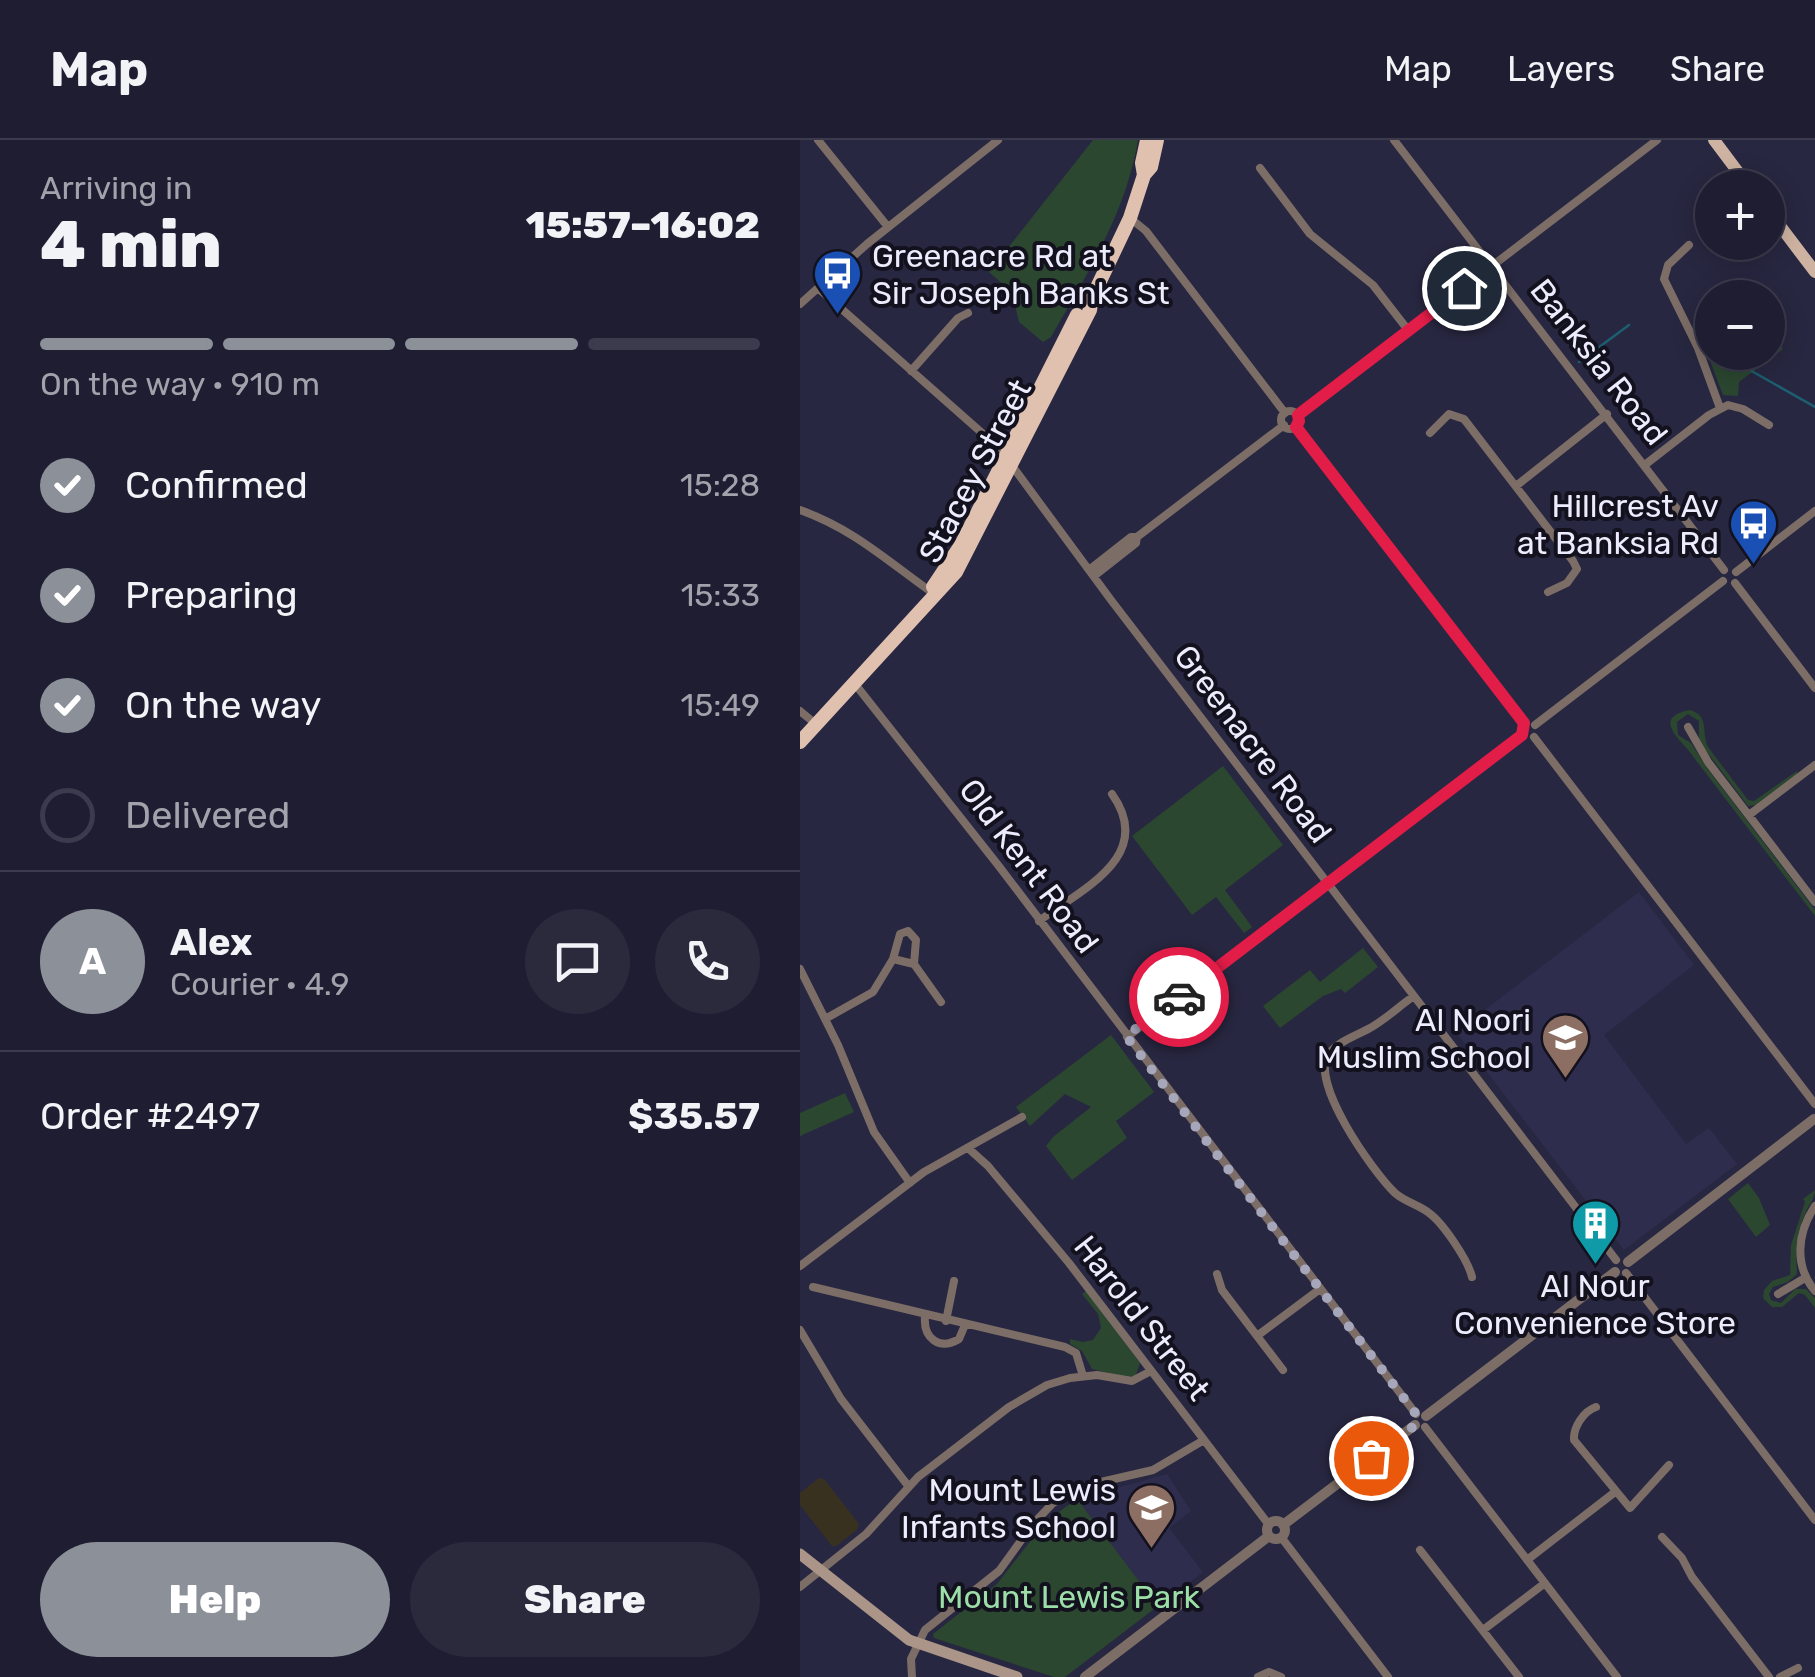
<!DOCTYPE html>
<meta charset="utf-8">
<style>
:root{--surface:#1e1d31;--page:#2b2a3d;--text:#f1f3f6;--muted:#a1a2ab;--line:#3c3b4d;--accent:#8c9099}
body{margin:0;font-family:Rubik,sans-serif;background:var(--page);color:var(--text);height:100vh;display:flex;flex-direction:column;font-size:38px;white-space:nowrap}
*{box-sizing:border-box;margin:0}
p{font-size:32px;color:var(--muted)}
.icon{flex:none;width:55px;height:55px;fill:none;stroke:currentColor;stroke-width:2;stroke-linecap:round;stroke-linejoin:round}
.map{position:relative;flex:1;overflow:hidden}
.panel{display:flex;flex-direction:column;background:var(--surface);width:800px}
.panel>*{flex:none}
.controls{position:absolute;left:895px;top:30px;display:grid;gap:20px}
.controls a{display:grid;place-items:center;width:90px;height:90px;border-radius:50%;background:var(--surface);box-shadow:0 5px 25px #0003,0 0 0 2px var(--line);font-size:50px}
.pin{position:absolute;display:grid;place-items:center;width:85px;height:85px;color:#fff;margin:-42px;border:5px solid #fff;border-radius:50%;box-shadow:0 2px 10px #0007}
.courier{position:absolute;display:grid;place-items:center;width:100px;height:100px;margin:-50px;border:8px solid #e11d48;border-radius:50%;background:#fff;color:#222;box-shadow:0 2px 12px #0007}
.head em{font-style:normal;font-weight:800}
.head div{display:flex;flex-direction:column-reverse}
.head{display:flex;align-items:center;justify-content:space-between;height:170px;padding:0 40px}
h1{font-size:65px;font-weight:800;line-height:75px}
.bar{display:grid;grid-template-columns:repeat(4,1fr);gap:15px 10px;align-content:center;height:120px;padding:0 40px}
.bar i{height:12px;border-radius:8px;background:var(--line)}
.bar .active{background:var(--accent)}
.bar p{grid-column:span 4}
.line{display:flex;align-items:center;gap:25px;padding:0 40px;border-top:2px solid var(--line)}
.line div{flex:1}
.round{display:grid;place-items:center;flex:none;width:105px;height:105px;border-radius:52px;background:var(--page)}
ol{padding:0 40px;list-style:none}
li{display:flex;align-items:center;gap:30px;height:110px}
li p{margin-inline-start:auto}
li .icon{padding:10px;border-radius:50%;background:var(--accent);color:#fff;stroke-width:4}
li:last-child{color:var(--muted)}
li i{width:55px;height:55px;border:5px solid var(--line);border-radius:50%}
.primary-button{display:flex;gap:20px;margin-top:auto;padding:20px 40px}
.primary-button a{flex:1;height:115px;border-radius:60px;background:var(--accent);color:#fff;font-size:40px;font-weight:800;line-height:115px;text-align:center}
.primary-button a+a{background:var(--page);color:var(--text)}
header{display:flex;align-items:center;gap:60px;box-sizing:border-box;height:140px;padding:0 50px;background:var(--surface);border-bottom:2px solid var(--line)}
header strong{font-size:48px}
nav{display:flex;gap:55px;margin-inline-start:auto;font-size:35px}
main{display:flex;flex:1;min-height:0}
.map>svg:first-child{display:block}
</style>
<header>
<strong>Map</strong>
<nav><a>Map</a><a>Layers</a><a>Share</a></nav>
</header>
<main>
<section class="panel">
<div class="head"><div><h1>4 min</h1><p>Arriving in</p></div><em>15:57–16:02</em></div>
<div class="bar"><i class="active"></i><i class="active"></i><i class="active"></i><i></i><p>On the way · 910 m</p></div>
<ol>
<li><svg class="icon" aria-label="check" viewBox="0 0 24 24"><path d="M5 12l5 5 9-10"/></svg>Confirmed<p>15:28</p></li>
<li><svg class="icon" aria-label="check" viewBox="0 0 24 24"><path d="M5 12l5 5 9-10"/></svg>Preparing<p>15:33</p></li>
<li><svg class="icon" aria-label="check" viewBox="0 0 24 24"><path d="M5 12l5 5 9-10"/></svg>On the way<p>15:49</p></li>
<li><i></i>Delivered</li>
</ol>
<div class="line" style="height:180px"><b class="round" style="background:var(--accent);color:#fff">A</b><div><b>Alex</b><p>Courier · 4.9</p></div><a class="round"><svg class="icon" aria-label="chat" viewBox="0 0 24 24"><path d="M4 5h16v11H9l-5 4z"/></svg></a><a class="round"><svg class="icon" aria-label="phone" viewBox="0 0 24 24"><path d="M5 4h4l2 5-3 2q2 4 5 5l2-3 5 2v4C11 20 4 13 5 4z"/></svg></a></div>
<div class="line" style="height:130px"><div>Order #2497</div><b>$35.57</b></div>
<div class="primary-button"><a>Help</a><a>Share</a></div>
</section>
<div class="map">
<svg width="1015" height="1537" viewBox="0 0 1015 1537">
<rect width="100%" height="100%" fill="#282741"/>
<!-- commercial -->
<path fill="#393120" d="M19 1338 24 1339 59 1384 57 1390 36 1406H32L0 1365V1353Z"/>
<!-- built -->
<path fill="#2f2d4e" d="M839 752 894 825 804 895 886 1004 909 988 937 1024 824 1110 656 892Z
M367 1334 391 1371 369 1388 403 1432 358 1466 277 1359Z"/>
<!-- green -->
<path fill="#2b4730" d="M293 0H338C326 73 287 134 251 197L243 202 219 182 212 152 189 132Z
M968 188 983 209 939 242 938 256 923 255 906 210 912 205V212H968Z
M890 570C910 576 901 592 908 607L948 660 954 661 997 631V634L956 665 948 666 904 608 899 598V581L888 574 877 582 878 595 891 603 907 628 1015 770V776L895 619C887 604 847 578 890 570Z
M423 626 483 705 425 750 452 787 444 793 416 757 392 775 332 696Z
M563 808 578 827 545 853 541 849 523 856 480 888 463 866 510 830 520 842Z
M311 895 354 952 316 981 327 998 272 1040 246 1006 253 997 291 967 265 954 230 986 216 967Z
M45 953 54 972 0 996V973Z
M948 1043 959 1058 970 1085 956 1097 928 1059Z
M1015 1050C1014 1061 1009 1064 1005 1074 996 1093 996 1113 997 1134L988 1142 973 1147 969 1154 971 1160 981 1163 995 1149H1006L1015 1158V1168L1005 1155 999 1153 982 1167H972L963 1158 964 1150 972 1141 990 1135 991 1105 1005 1062 1003 1059Z
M286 1151 340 1223 336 1235 328 1238 292 1229 282 1211 270 1204V1199L283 1202 293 1200 301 1188 298 1174 282 1154Z
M277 1359 358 1466 265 1537H254L134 1498 133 1494 197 1444 246 1381Z"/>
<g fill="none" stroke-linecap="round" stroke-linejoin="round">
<!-- stream -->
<path stroke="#1d5e71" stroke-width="2.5" d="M909 208 912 210
M918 212 1015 267
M779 222 829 185"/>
<!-- minor -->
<path stroke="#7c6e67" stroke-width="8" d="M18 0 88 87
M594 0 924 430
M460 28 510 94 573 145 608 190
M330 78 346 91 485 273
M889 105 868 125 864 139 898 208 920 268
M19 149 199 308 311 460 816 1120
M0 164 67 104 198 0
M111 231 158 178 168 173
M481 280a9 9 0 1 1 18 0a9 9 0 1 1-18 0Z
M497 275 857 0
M496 287 724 583
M630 293 649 274 664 279 773 421 777 429 767 443 748 452
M846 324 909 275 928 265 943 269 969 285
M716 346 807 274
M0 370C53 389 85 419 130 451
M289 430 331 397H337L484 285
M936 432 1015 371
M294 436 336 403 337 397
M935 443 1015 548
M55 544 198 725 616 1274
M0 571 11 580
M735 585 923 441
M888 587 908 622 1015 762
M734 597 1015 964
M949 675 1015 625
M239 781C282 749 356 716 312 654
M93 819 100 794 108 791 116 800 114 824
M0 829 38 905 74 992 110 1043
M614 856C599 866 585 880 570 888 556 896 541 900 530 912 506 939 574 1033 595 1053 605 1062 619 1065 629 1073 643 1083 668 1120 672 1137
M25 879 73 852 93 819 114 824 141 862
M327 897 722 595
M168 1008 188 1026 269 1123 469 1385
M1015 1066C997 1093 994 1126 1015 1151
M0 1126 124 1032 222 977
M826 1133 1015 1380
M417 1134 422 1150 483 1230
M13 1147 265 1207 276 1213 283 1236
M978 1154 1005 1138
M125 1176C123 1198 139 1211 159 1199L165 1185
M146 1181 154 1141
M0 1190 41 1259 109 1347
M457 1196 520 1149
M796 1267C784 1271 773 1287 774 1300L830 1368 869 1325
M625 1287 817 1537
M481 1397 588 1537
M862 1397 882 1418 892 1437 969 1537
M620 1410 719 1537
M727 1420 815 1352
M0 1447 66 1394 118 1337 209 1267 247 1245 270 1238 297 1235 332 1241 351 1231
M683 1490 745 1443
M112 1537 111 1519 125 1490 199 1431 233 1384 253 1363 288 1345 353 1330 404 1300
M458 1537 469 1532 481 1537
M980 1537 998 1528"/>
<!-- tertiary -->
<path stroke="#7c6e67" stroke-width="10" d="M828 1122 1014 979
M626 1276 815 1132
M467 1390a9 9 0 1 1 18 0a9 9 0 1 1-18 0Z
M483 1385 615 1285
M285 1537 469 1396"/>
<!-- secondary -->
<path stroke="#ab9588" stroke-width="11" d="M0 1414 109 1500 217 1537"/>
<!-- primary -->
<path stroke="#cfb3a2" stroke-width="12" d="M914 0 950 48
M968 70 1015 132"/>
<!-- trunk -->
<path stroke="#e0c0ae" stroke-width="14" d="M344 35 342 23 347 0
M133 447 161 405 277 175
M0 602 156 432 290 170 292 158 330 78 344 35 351 27 357 0"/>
</g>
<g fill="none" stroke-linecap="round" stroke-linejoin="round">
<!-- done -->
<path stroke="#a7a7bc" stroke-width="10" stroke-dasharray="0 18" d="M379 857 326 896 616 1274 613 1279 614 1286 571 1318"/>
<!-- route -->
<path stroke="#e11d48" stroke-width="12" d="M379 857 722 595 724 583 496 287 499 281 498 275 664 148"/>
</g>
<!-- icons -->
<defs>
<symbol id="bus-pin" viewBox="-11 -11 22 30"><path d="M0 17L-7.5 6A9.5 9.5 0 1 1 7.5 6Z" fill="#1a4fb4" stroke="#12111d"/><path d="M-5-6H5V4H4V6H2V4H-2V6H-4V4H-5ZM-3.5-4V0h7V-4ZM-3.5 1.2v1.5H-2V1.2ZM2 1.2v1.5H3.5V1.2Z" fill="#fff"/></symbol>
<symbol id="school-pin" viewBox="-11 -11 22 30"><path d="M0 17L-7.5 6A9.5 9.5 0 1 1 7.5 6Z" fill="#8d6e63" stroke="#12111d"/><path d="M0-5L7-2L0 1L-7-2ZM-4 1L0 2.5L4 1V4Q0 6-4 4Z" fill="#fff"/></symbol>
<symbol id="building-pin" viewBox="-11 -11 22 30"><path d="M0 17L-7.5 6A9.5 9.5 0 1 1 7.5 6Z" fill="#0f9aa8" stroke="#12111d"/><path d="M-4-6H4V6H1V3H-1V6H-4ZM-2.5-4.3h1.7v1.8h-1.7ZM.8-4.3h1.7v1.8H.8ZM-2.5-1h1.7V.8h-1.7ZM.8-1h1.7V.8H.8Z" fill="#fff"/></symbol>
</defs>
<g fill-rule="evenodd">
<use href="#bus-pin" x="10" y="106" width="55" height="75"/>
<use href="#bus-pin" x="926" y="356" width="55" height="75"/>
<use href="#school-pin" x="738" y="870" width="55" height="75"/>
<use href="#building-pin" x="768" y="1056" width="55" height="75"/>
<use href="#school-pin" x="324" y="1340" width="55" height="75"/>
</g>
<g text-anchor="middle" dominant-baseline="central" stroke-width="8" stroke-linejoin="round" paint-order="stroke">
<!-- poi labels -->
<g font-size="32" fill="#ececfe" stroke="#12111d" text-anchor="end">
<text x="72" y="116" text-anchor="start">Greenacre Rd at<tspan x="72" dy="37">Sir Joseph Banks St</tspan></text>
<text x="919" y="366">Hillcrest Av<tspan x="919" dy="37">at Banksia Rd</tspan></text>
<text x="731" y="880">Al Noori<tspan x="731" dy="37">Muslim School</tspan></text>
<text x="795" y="1146" text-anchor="middle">Al Nour<tspan x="795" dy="37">Convenience Store</tspan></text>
<text x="316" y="1350">Mount Lewis<tspan x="316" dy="37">Infants School</tspan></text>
</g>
<!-- street labels -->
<g font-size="32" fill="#ececfe" stroke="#12111d">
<text transform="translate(799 222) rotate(52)">Banksia Road</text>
<text transform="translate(175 331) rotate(-62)">Stacey Street</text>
<text transform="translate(453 604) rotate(53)">Greenacre Road</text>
<text transform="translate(229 726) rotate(53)">Old Kent Road</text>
<text transform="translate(342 1178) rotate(52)">Harold Street</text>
</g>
<!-- park labels -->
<g font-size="32" fill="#9cdea8" stroke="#12111d">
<text x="269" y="1457">Mount Lewis Park</text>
</g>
</g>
</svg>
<div class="controls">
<a>+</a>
<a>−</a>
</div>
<div class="pin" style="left:571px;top:1318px;background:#ea580c"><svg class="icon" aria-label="bag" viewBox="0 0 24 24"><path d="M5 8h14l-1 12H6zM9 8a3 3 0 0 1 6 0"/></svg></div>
<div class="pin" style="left:664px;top:148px;background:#1f2937"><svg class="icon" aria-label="home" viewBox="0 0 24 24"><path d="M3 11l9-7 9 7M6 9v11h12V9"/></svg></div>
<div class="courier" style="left:379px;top:857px"><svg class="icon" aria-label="car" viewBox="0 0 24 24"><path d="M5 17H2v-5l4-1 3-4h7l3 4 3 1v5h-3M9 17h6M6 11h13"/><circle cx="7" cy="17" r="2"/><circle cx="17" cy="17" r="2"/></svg></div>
</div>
</main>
